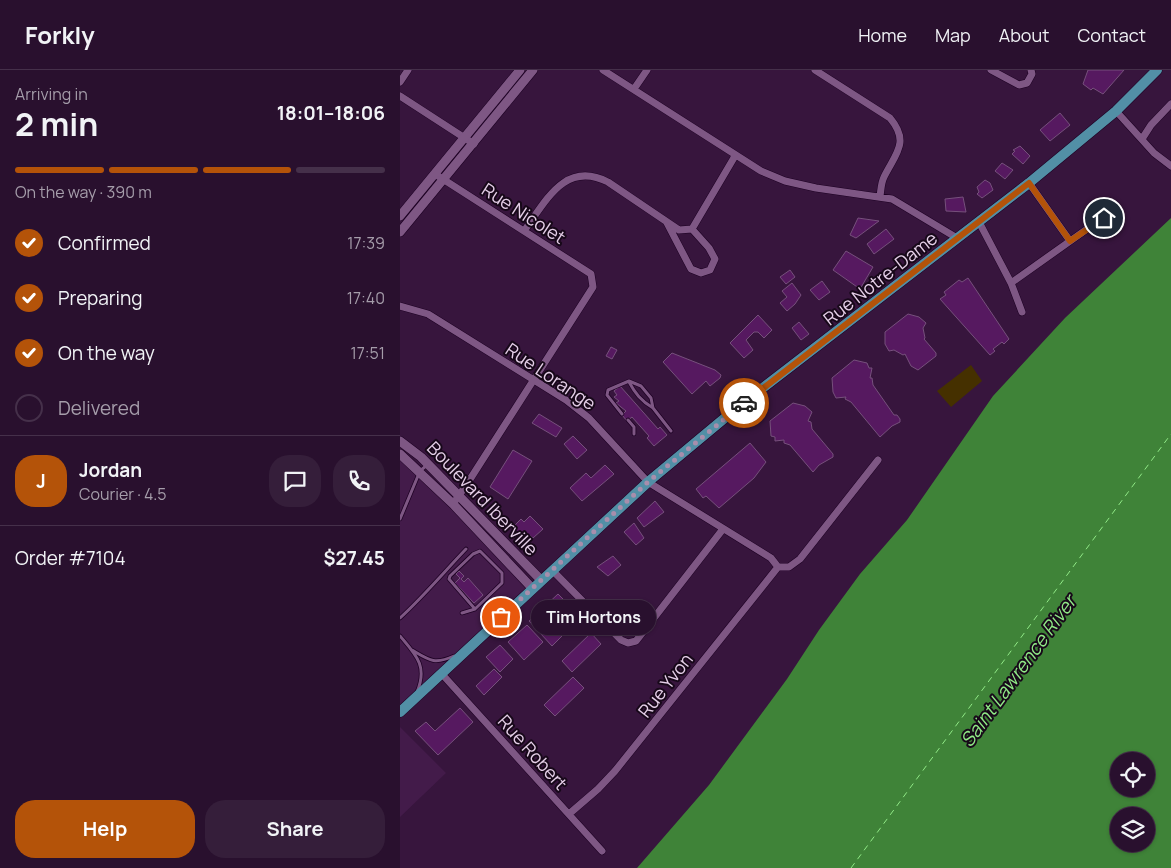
<!DOCTYPE html>
<meta charset="utf-8">
<style>
:root{--surface:#29102e;--page:#351e3a;--text:#f1f3f6;--muted:#a59daa;--line:#45304a;--accent:#b45309}
body{margin:0;font-family:Manrope,sans-serif;background:var(--page);color:var(--text);height:100vh;display:flex;flex-direction:column;font-size:19px;white-space:nowrap}
*{box-sizing:border-box;margin:0}
p{font-size:16px;color:var(--muted)}
.icon{flex:none;width:28px;height:28px;fill:none;stroke:currentColor;stroke-width:2;stroke-linecap:round;stroke-linejoin:round}
.map{position:relative;flex:1;overflow:hidden}
.panel{display:flex;flex-direction:column;background:var(--surface);width:400px}
.panel>*{flex:none}
.controls{position:absolute;left:710px;top:682px;display:grid;gap:10px}
.controls a{display:grid;place-items:center;width:45px;height:45px;border-radius:50%;background:var(--surface);box-shadow:0 1px 4px #0004,0 0 0 1px var(--line);font-size:25px}
.pin{position:absolute;display:grid;place-items:center;width:42px;height:42px;color:#fff;margin:-21px;border:2px solid #fff;border-radius:50%;box-shadow:0 1px 5px #0007}
.courier{position:absolute;display:grid;place-items:center;width:50px;height:50px;margin:-25px;border:4px solid #b45309;border-radius:50%;background:#fff;color:#222;box-shadow:0 1px 6px #0007}
.bubble{position:absolute;height:35px;border-radius:18px;background:var(--surface);box-shadow:0 1px 4px #0004,0 0 0 1px var(--line);font-size:16px;font-weight:700;line-height:35px;text-align:center}
.overview em{font-style:normal;font-weight:700}
.overview div{display:flex;flex-direction:column-reverse}
.overview{display:flex;align-items:center;justify-content:space-between;height:85px;padding:0 15px}
h1{font-size:32px;font-weight:700;line-height:38px}
.bar{display:grid;grid-template-columns:repeat(4,1fr);gap:8px 5px;align-content:center;height:60px;padding:0 15px}
.bar i{height:6px;border-radius:4px;background:var(--line)}
.bar .selected{background:var(--accent)}
.bar p{grid-column:span 4}
.line{display:flex;align-items:center;gap:12px;padding:0 15px;border-top:1px solid var(--line)}
.line div{flex:1}
.round{display:grid;place-items:center;flex:none;width:52px;height:52px;border-radius:20px;background:var(--page)}
ol{padding:0 15px;list-style:none}
li{display:flex;align-items:center;gap:15px;height:55px}
li p{margin-inline-start:auto}
li .icon{padding:5px;border-radius:50%;background:var(--accent);color:#fff;stroke-width:4}
li:last-child{color:var(--muted)}
li i{width:28px;height:28px;border:2px solid var(--line);border-radius:50%}
.button{display:flex;gap:10px;margin-top:auto;padding:10px 15px}
.button a{flex:1;height:58px;border-radius:20px;background:var(--accent);color:#fff;font-size:20px;font-weight:700;line-height:58px;text-align:center}
.button a+a{background:var(--page);color:var(--text)}
header{display:flex;align-items:center;gap:30px;box-sizing:border-box;height:70px;padding:0 25px;background:var(--surface);border-bottom:1px solid var(--line)}
header strong{font-size:24px}
nav{display:flex;gap:28px;margin-inline-start:auto;font-size:18px}
main{display:flex;flex:1;min-height:0}
.map>svg:first-child{display:block}
</style>
<header>
<strong>Forkly</strong>
<nav><a>Home</a><a>Map</a><a>About</a><a>Contact</a></nav>
</header>
<main>
<section class="panel">
<div class="overview"><div><h1>2 min</h1><p>Arriving in</p></div><em>18:01–18:06</em></div>
<div class="bar"><i class="selected"></i><i class="selected"></i><i class="selected"></i><i></i><p>On the way · 390 m</p></div>
<ol>
<li><svg class="icon" aria-label="check" viewBox="0 0 24 24"><path d="M5 12l5 5 9-10"/></svg>Confirmed<p>17:39</p></li>
<li><svg class="icon" aria-label="check" viewBox="0 0 24 24"><path d="M5 12l5 5 9-10"/></svg>Preparing<p>17:40</p></li>
<li><svg class="icon" aria-label="check" viewBox="0 0 24 24"><path d="M5 12l5 5 9-10"/></svg>On the way<p>17:51</p></li>
<li><i></i>Delivered</li>
</ol>
<div class="line" style="height:90px"><b class="round" style="background:var(--accent);color:#fff">J</b><div><b>Jordan</b><p>Courier · 4.5</p></div><a class="round"><svg class="icon" aria-label="chat" viewBox="0 0 24 24"><path d="M4 5h16v11H9l-5 4z"/></svg></a><a class="round"><svg class="icon" aria-label="phone" viewBox="0 0 24 24"><path d="M5 4h4l2 5-3 2q2 4 5 5l2-3 5 2v4C11 20 4 13 5 4z"/></svg></a></div>
<div class="line" style="height:65px"><div>Order #7104</div><b>$27.45</b></div>
<div class="button"><a>Help</a><a>Share</a></div>
</section>
<div class="map">
<svg width="771" height="798" viewBox="0 0 771 798">
<rect width="100%" height="100%" fill="#37153d"/>
<!-- built -->
<path fill="#431b4a" d="M0 384 132 518 0 642Z
M0 657 46 703 0 747Z"/>
<!-- green -->
<path fill="#453000" d="M571 295 582 311 551 337 537 321Z"/>
<!-- water -->
<path fill="#3f8338" fill-rule="evenodd" d="M771 148V798H237L309 715 387 609 419 560 460 504 507 450 593 326 665 248ZM719 691H746V719H719ZM719 746H746V774H719Z"/>
<g fill="none" stroke-linecap="round" stroke-linejoin="round">
<!-- ferry -->
<path stroke="#90e986" stroke-width="1" stroke-dasharray="6 5" stroke-linecap="butt" d="M451 798 771 364"/>
</g>
<!-- building -->
<path fill="#561960" stroke="#76507c" d="M688 0H724L703 24 693 18 691 20 683 14Z
M660 43 670 55 650 71 640 60Z
M620 76 630 86 623 94 612 84 615 81 613 80Z
M602 93 613 100 605 109 595 101Z
M585 110 590 113 593 120 582 128 577 124 579 122 577 117Z
M563 127 566 142 546 141 545 129Z
M458 148 479 151 456 168 450 165Z
M486 159 494 169 474 184 467 174Z
M446 181 473 197 460 219 433 200Z
M390 200 395 207 386 214 380 207Z
M568 208 609 269 604 274 602 272 593 279 595 281 590 285 540 229 546 225 544 222 559 210 562 212Z
M422 211 430 222 419 230 410 220Z
M392 213 401 225 395 234 387 241 380 233 387 227 382 221Z
M508 244 519 247 526 253 523 258 525 268 524 269 536 283V286L518 300 511 296 505 284 503 285 494 280 489 281 485 274V262Z
M358 245 372 260 364 268 358 262H354L346 270 353 280 344 288 330 273Z
M399 252 409 264 401 270 392 258Z
M211 277 217 280 212 289 206 286Z
M272 283 315 300 321 305 320 308 310 316 306 311 292 324 263 292Z
M454 290 467 293 469 298H472L470 308H472L473 315 494 345H497L500 349V352L492 356 480 367 451 332 445 329 446 327 436 328 433 322 432 308Z
M220 316 258 359 260 357 267 365 254 376 247 368 249 366 232 347 227 351 222 345 226 341 216 333 219 331 214 327 217 325 214 321Z
M393 333 405 336 412 342 408 351 411 352 412 359 433 384V387L419 395 413 402 390 375 384 373V370L375 371V367L371 366 370 351Z
M139 344 162 358 156 367 132 353Z
M173 366 187 380 177 389 164 374Z
M350 373 366 392 354 408 319 438 306 426 303 428 296 419Z
M113 380 132 391 108 429 90 417Z
M205 395 214 404 182 431 170 418 186 403 191 408Z
M255 431 264 442 244 457 237 448Z
M130 446 143 459 133 468 129 465 124 470 115 460 117 458 115 455 121 449 124 452Z
M234 453 244 468 236 475 224 462Z
M213 486 221 495 208 506 197 497Z
M59 501 64 506 61 509 64 512 68 508 83 525 74 533 55 513 60 508 56 504Z
M158 524 175 541 164 551 167 554 162 559 166 562 152 576 129 551Z
M127 555 143 572 124 590 108 572Z
M191 563 201 574 172 602 162 591Z
M100 575 113 589 100 602 86 587Z
M94 599 102 607 84 625 76 616Z
M173 607 184 618 155 646 144 635Z
M60 638 73 652 38 685 15 661 26 652 35 661Z"/>
<g fill="none" stroke-linecap="round" stroke-linejoin="round">
<defs>
<path id="service" d="M229 312C235 323 241 331 253 338
M222 344 207 325 208 320 229 311 241 316 251 328 253 338 271 361
M228 350 234 357V364
M0 449 20 401 27 395
M62 543 75 539 102 513V503L80 481 73 484 50 506 49 509 75 539
M0 548C24 526 44 502 66 479
M0 566C16 585 28 596 17 622
M12 580C29 590 34 595 54 586"/>
<path id="minor" d="M203 0 361 101 385 111 416 118 492 129 557 168
M415 0 490 48C510 72 496 83 484 107 481 113 481 120 480 126
M591 0 619 15 627 13 632 4 631 0
M0 12 8 0
M234 19 247 0
M0 26 74 74
M716 41 754 83 771 96
M742 69 751 55 771 34
M35 104 191 204 193 217 67 414 53 434
M629 113 670 171
M579 152 611 213 622 242
M267 153 291 199 301 203 310 200 315 189 309 178 292 159
M124 161C146 131 165 90 208 112L279 160 292 159 335 86
M611 213 704 147
M0 236 28 244 166 330 189 348 248 412 371 488 378 497 215 701 198 719 169 744
M378 497H389L400 489 478 390
M152 500 221 570 228 573 236 571 323 459
M41 603 202 781"/>
<path id="tertiary" d="M0 146 120 0
M0 162 133 0
M0 371 21 387 141 510
M0 384 53 434 132 518"/>
<path id="primary" d="M0 642 248 412 338 337 629 113 716 41 757 0"/>
</defs>
<!-- service casing -->
<use href="#service" stroke="#1d0023" stroke-width="4.5"/>
<!-- minor casing -->
<use href="#minor" stroke="#1d0023" stroke-width="8"/>
<!-- tertiary casing -->
<use href="#tertiary" stroke="#1d0023" stroke-width="10"/>
<!-- primary casing -->
<use href="#primary" stroke="#1d0023" stroke-width="11"/>
<!-- service -->
<use href="#service" stroke="#7e5784" stroke-width="3"/>
<!-- minor -->
<use href="#minor" stroke="#7e5784" stroke-width="7"/>
<!-- tertiary -->
<use href="#tertiary" stroke="#7e5784" stroke-width="9"/>
<!-- primary -->
<use href="#primary" stroke="#528fa6" stroke-width="10"/>
</g>
<g fill="none" stroke-linecap="round" stroke-linejoin="round">
<!-- done -->
<path stroke="#a88eac" stroke-width="5" stroke-dasharray="0 9" d="M101 547 248 412 344 333"/>
<!-- route -->
<path stroke="#b45309" stroke-width="6" d="M344 333 629 113 670 171 704 148"/>
</g>
<g text-anchor="middle" dominant-baseline="central" stroke-width="4" stroke-linejoin="round" paint-order="stroke">
<!-- street labels -->
<g font-size="18" fill="#e5cfe8" stroke="#170819">
<text transform="translate(124 143) rotate(33)">Rue Nicolet</text>
<text transform="translate(480 208) rotate(-38)">Rue Notre-Dame</text>
<text transform="translate(151 306) rotate(34)">Rue Lorange</text>
<text transform="translate(83 428) rotate(46)">Boulevard Iberville</text>
<text transform="translate(265 615) rotate(-52)">Rue Yvon</text>
<text transform="translate(133 682) rotate(48)">Rue Robert</text>
</g>
<!-- water labels -->
<g font-size="19" font-style="italic" fill="#90e986" stroke="#170819">
<text transform="translate(618 601) rotate(-54)">Saint Lawrence River</text>
</g>
</g>
</svg>
<div class="controls">
<a><svg class="icon" aria-label="locate" viewBox="0 0 24 24"><circle cx="12" cy="12" r="6"/><path d="M12 2v4M12 18v4M2 12h4M18 12h4"/></svg></a>
<a><svg class="icon" aria-label="layers" viewBox="0 0 24 24"><path d="M12 4l9 5-9 5-9-5zM3 14l9 5 9-5"/></svg></a>
</div>
<div class="pin" style="left:101px;top:547px;background:#ea580c"><svg class="icon" aria-label="bag" viewBox="0 0 24 24"><path d="M5 8h14l-1 12H6zM9 8a3 3 0 0 1 6 0"/></svg></div>
<div class="pin" style="left:704px;top:148px;background:#1f2937"><svg class="icon" aria-label="home" viewBox="0 0 24 24"><path d="M3 11l9-7 9 7M6 9v11h12V9"/></svg></div>
<div class="courier" style="left:344px;top:333px"><svg class="icon" aria-label="car" viewBox="0 0 24 24"><path d="M5 17H2v-5l4-1 3-4h7l3 4 3 1v5h-3M9 17h6M6 11h13"/><circle cx="7" cy="17" r="2"/><circle cx="17" cy="17" r="2"/></svg></div>
<div class="bubble" style="left:131px;top:530px;width:125px">Tim Hortons</div>
</div>
</main>
